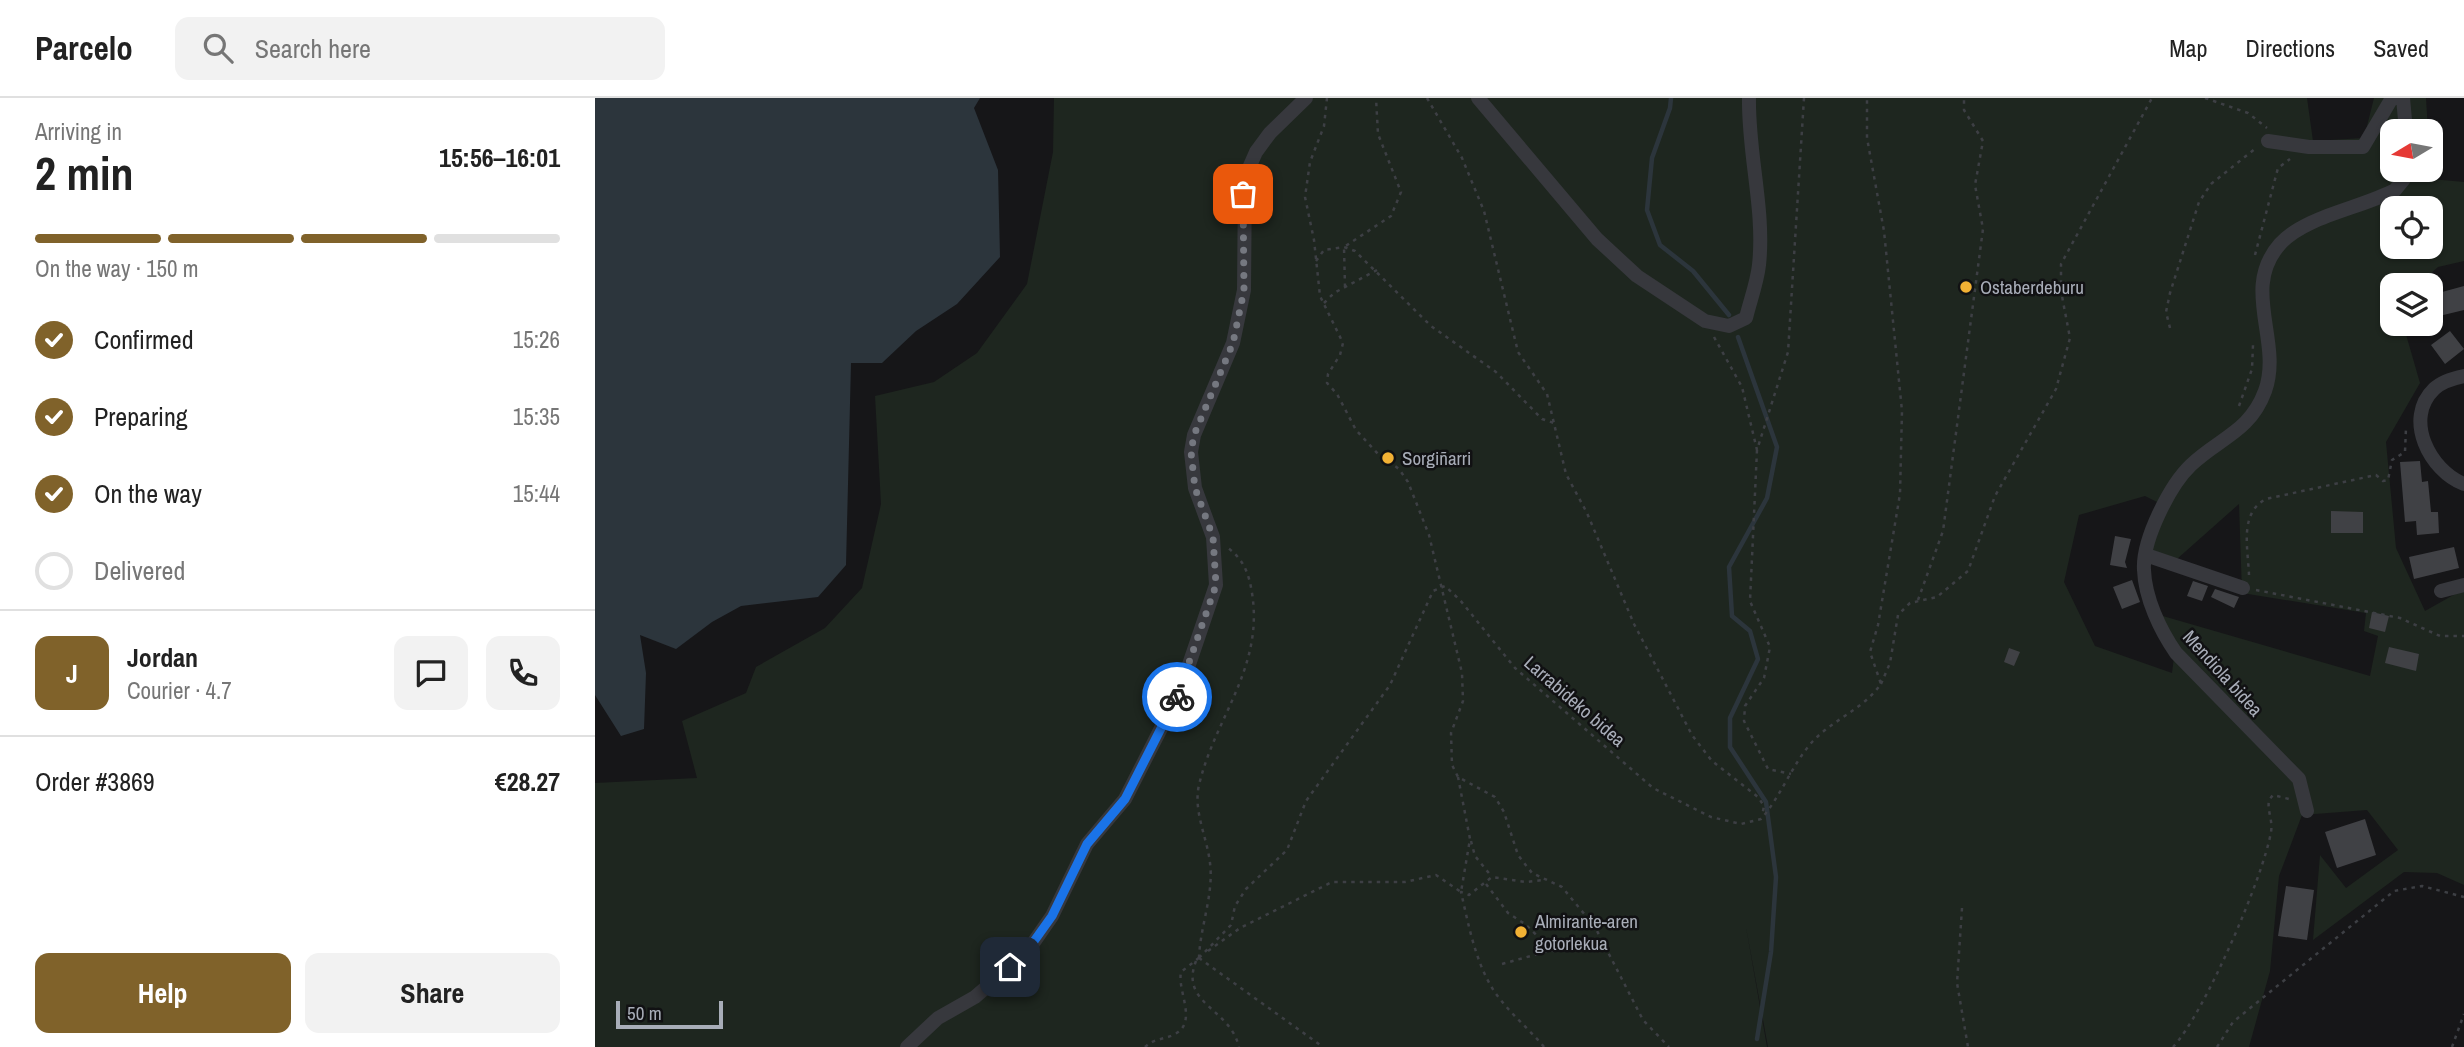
<!DOCTYPE html>
<meta charset="utf-8">
<style>
:root{--surface:#fff;--page:#f2f2f2;--text:#222;--muted:#767676;--line:#e0e0e0;--accent:#80622a}
body{margin:0;font-family:"Archivo Narrow",sans-serif;background:var(--page);color:var(--text);height:100vh;display:flex;flex-direction:column;font-size:26px;white-space:nowrap}
*{box-sizing:border-box;margin:0}
p{font-size:23px;color:var(--muted)}
.icon{flex:none;width:38px;height:38px;fill:none;stroke:currentColor;stroke-width:2;stroke-linecap:round;stroke-linejoin:round}
.map{position:relative;flex:1;overflow:hidden}
.drawer{display:flex;flex-direction:column;background:var(--surface);width:595px}
.drawer>*{flex:none}
.needle{width:46px;rotate:260deg}
.buttons{position:absolute;left:1785px;top:21px;display:grid;gap:14px}
.buttons a{display:grid;place-items:center;width:63px;height:63px;border-radius:14px;background:var(--surface);box-shadow:0 2px 5px #0004;font-size:35px}
.scale{position:absolute;left:21px;bottom:18px;width:107px;box-sizing:border-box;padding-left:7px;border:4px solid #a8adb8;border-top:0;font-size:19px;line-height:24px;white-space:nowrap;color:#a8adb8;-webkit-text-stroke:5px #111113;paint-order:stroke}
.pin{position:absolute;display:grid;place-items:center;width:60px;height:60px;color:#fff;margin:-30px;border-radius:14px;box-shadow:0 4px 10px #0006}
.courier{position:absolute;display:grid;place-items:center;width:70px;height:70px;margin:-35px;border:5px solid #1a73e8;border-radius:50%;background:#fff;color:#222;box-shadow:0 2px 9px #0007}
.head em{font-style:normal;font-weight:700}
.head div{display:flex;flex-direction:column-reverse}
.head{display:flex;align-items:center;justify-content:space-between;height:119px;padding:0 35px}
h1{font-size:46px;font-weight:700;line-height:52px}
.bar{display:grid;grid-template-columns:repeat(4,1fr);gap:10px 7px;align-content:center;height:84px;padding:0 35px}
.bar i{height:9px;border-radius:5px;background:var(--line)}
.bar .current{background:var(--accent)}
.bar p{grid-column:span 4}
.line{display:flex;align-items:center;gap:18px;padding:0 35px;border-top:2px solid var(--line)}
.line div{flex:1}
.round{display:grid;place-items:center;flex:none;width:74px;height:74px;border-radius:14px;background:var(--page)}
ol{padding:0 35px;list-style:none}
li{display:flex;align-items:center;gap:21px;height:77px}
li p{margin-inline-start:auto}
li .icon{padding:7px;border-radius:50%;background:var(--accent);color:#fff;stroke-width:4}
li:last-child{color:var(--muted)}
li i{width:38px;height:38px;border:4px solid var(--line);border-radius:50%}
.action{display:flex;gap:14px;margin-top:auto;padding:14px 35px}
.action a{flex:1;height:80px;border-radius:14px;background:var(--accent);color:#fff;font-size:28px;font-weight:700;line-height:80px;text-align:center}
.action a+a{background:var(--page);color:var(--text)}
header{display:flex;align-items:center;gap:42px;box-sizing:border-box;height:98px;padding:0 35px;background:var(--surface);border-bottom:2px solid var(--line)}
header strong{font-size:33px}
nav{display:flex;gap:38px;margin-inline-start:auto;font-size:24px}
.search{width:490px;height:63px;background:var(--page);display:flex;align-items:center;gap:18px;box-sizing:border-box;padding:0 24px;border-radius:14px;color:var(--muted);font-size:26px}
main{display:flex;flex:1;min-height:0}
.map>svg:first-child{display:block}
</style>
<header>
<strong>Parcelo</strong>
<div class="search"><svg class="icon" aria-label="search" viewBox="0 0 24 24"><circle cx="10" cy="10" r="6"/><path d="M15 15l6 6"/></svg>Search here</div>
<nav><a>Map</a><a>Directions</a><a>Saved</a></nav>
</header>
<main>
<section class="drawer">
<div class="head"><div><h1>2 min</h1><p>Arriving in</p></div><em>15:56–16:01</em></div>
<div class="bar"><i class="current"></i><i class="current"></i><i class="current"></i><i></i><p>On the way · 150 m</p></div>
<ol>
<li><svg class="icon" aria-label="check" viewBox="0 0 24 24"><path d="M5 12l5 5 9-10"/></svg>Confirmed<p>15:26</p></li>
<li><svg class="icon" aria-label="check" viewBox="0 0 24 24"><path d="M5 12l5 5 9-10"/></svg>Preparing<p>15:35</p></li>
<li><svg class="icon" aria-label="check" viewBox="0 0 24 24"><path d="M5 12l5 5 9-10"/></svg>On the way<p>15:44</p></li>
<li><i></i>Delivered</li>
</ol>
<div class="line" style="height:126px"><b class="round" style="background:var(--accent);color:#fff">J</b><div><b>Jordan</b><p>Courier · 4.7</p></div><a class="round"><svg class="icon" aria-label="chat" viewBox="0 0 24 24"><path d="M4 5h16v11H9l-5 4z"/></svg></a><a class="round"><svg class="icon" aria-label="phone" viewBox="0 0 24 24"><path d="M5 4h4l2 5-3 2q2 4 5 5l2-3 5 2v4C11 20 4 13 5 4z"/></svg></a></div>
<div class="line" style="height:91px"><div>Order #3869</div><b>€28.27</b></div>
<div class="action"><a>Help</a><a>Share</a></div>
</section>
<div class="map">
<svg width="1869" height="949" viewBox="0 0 1869 949">
<rect width="100%" height="100%" fill="#161618"/>
<!-- green -->
<path fill="#1e261f" fill-rule="evenodd" d="M459 0H1712L1718 43 1769 40 1779 0H1831L1833 33H1797V72H1835L1836 81 1869 84V163L1843 169 1823 187H1797V226H1808L1825 285 1791 344 1801 450 1830 513 1869 491V787L1842 775 1809 774 1718 842 1725 757 1751 790 1803 752 1772 712 1707 717 1684 778 1675 873 1654 949H1173L1151 829 1172 949H0V685L102 680 87 623 151 595 161 569 230 530 267 490 286 406 280 298 339 284 382 255 432 186 458 54ZM1797 110H1836V149H1797ZM1550 398 1562 404 1546 452 1582 461 1644 406 1647 495 1771 515 1769 533 1783 538 1775 578 1554 514 1579 559 1577 575 1500 548 1469 484 1484 417Z"/>
<!-- water -->
<path fill="#2c353c" d="M0 0H385L379 10 403 72 405 159 362 206 321 233 287 265H256L251 467 223 499 146 508 117 524 81 551 45 537 51 575 49 631 26 638 0 597Z"/>
<g fill="none" stroke-linecap="round" stroke-linejoin="round">
<!-- stream -->
<path stroke="#2c353c" stroke-width="4.5" d="M1076 0 1075 10 1057 60 1052 112 1065 147 1098 173 1134 217
M1143 239 1182 349 1172 400 1134 469 1137 518 1155 533 1163 561 1135 620V649L1171 704 1181 779 1176 854 1162 941"/>
</g>
<!-- building -->
<path fill="#404145" d="M1869 188V212L1836 220V197Z
M1855 233 1869 251 1850 266 1836 247Z
M1825 363 1827 384 1833 383 1836 414H1843L1844 435 1822 437 1821 423 1810 424 1805 364Z
M1736 413 1768 414V435H1736Z
M1520 438 1536 441 1530 464 1532 470 1515 467Z
M1859 449 1864 470 1819 481 1814 459Z
M1537 482 1545 504 1527 511 1518 489Z
M1598 483 1613 488 1607 503 1592 498Z
M1620 491 1644 499 1639 510 1616 499Z
M1777 514 1794 518 1790 534 1774 530Z
M1794 549 1824 556 1821 573 1790 565Z
M1414 550 1425 554 1419 568 1409 564Z
M1770 721 1781 757 1742 770 1730 734Z
M1691 788 1719 792 1712 842 1683 838Z"/>
<g fill="none" stroke-linecap="round" stroke-linejoin="round">
<!-- path -->
<path stroke="#3d3f44" stroke-width="2.5" stroke-dasharray="3.5 5" stroke-linecap="butt" d="M732 0 729 28 715 64 710 99 719 142 725 198 748 245 745 257 733 276 732 285 742 296 761 332 783 356 804 371 813 384 834 437 867 575 868 603 856 635 857 667 863 679 900 699 909 714 923 757 937 775 967 789 1000 829 1048 922 1074 949
M832 0 867 60 889 113 923 254 952 296 971 376 992 415 1039 526 1097 637 1117 663 1163 699 1169 708 1167 718
M1610 0 1653 15 1672 30
M1660 157 1683 70 1695 61
M721 163 729 152 749 149 760 153 836 228 901 274 947 321 959 325
M750 189 749 149 796 118 806 94 783 36 781 0
M729 205 739 195 782 172
M1575 230 1571 214 1575 195 1604 104 1616 86 1661 50
M1119 239 1147 289 1162 352 1193 254 1209 0
M1644 308 1657 271 1658 247
M1162 352 1155 503 1175 549 1169 580 1150 608 1149 623 1173 671 1196 676
M1654 477C1653 450 1644 415 1671 401L1781 377 1788 383 1793 382 1797 362 1810 354 1811 330
M1661 492 1805 520 1845 538H1869
M1323 502 1348 433 1388 131 1380 87 1388 43 1369 12V0
M1286 586 1295 565 1303 517 1315 505 1342 499 1373 473 1400 398 1461 291 1475 240 1466 193V166L1557 0
M876 743 880 758 897 779
M891 786 913 815 930 826 957 852
M1367 810 1362 885 1373 949
M613 853 645 830 737 784H810L841 777 866 794 875 741 863 679
M604 860 636 827 640 808 651 791 692 752 711 703 795 587 838 493 850 488 865 502 920 570 1058 690 1116 719 1146 726 1166 721C1187 697 1197 666 1218 643 1239 621 1267 612 1286 586L1275 554 1283 527 1305 396 1307 313 1289 133 1272 40V0
M604 860C605 829 619 796 615 765 612 739 598 713 604 687 620 619 669 570 657 495 654 476 649 462 633 450
M604 860 728 949
M601 863C584 906 635 910 644 949
M907 866 957 852 962 856
M550 949C559 940 569 942 580 936 603 924 582 893 586 874L605 859
M949 949C935 932 918 918 905 901 882 873 874 829 866 794L874 797 897 779 931 784 949 782
M1578 949C1609 916 1668 780 1676 734 1678 722 1672 713 1674 702L1678 697 1694 701
M1622 949 1638 924 1799 793 1827 788 1869 799
M1857 949 1869 916"/>
<!-- minor -->
<path stroke="#37383d" stroke-width="14" d="M883 0 1002 141 1042 178 1110 223 1134 228 1151 220C1155 203 1162 185 1164 167 1170 112 1153 56 1154 0
M1808 0 1811 33
M1673 43 1714 49H1768L1797 0
M1869 278C1859 280 1846 284 1839 291 1808 321 1835 373 1869 386
M1551 457 1648 490
M1846 493 1869 487
M1712 713 1704 681 1581 555C1565 532 1550 500 1549 472 1547 442 1575 387 1596 367 1624 340 1655 334 1670 293 1688 243 1645 191 1685 146 1710 118 1767 110 1800 92L1809 81 1811 72
M312 949 343 920 380 899 432 854 457 818 492 746 530 701 585 593 621 487 618 439 600 390 596 354 599 337 638 245 649 192 650 79 661 54 675 35 711 0"/>
</g>
<g fill="none" stroke-linecap="round" stroke-linejoin="round">
<!-- done -->
<path stroke="#757880" stroke-width="7" stroke-dasharray="0 12.6" d="M582 599 621 487 618 439 600 390 596 354 599 337 638 245 649 192 648 96"/>
<!-- route -->
<path stroke="#1a73e8" stroke-width="9" d="M415 869 432 853 457 818 492 746 530 701 582 599"/>
</g>
<!-- markers -->
<g fill="#f2b134" stroke="#111113" stroke-width="2.5">
<circle cx="1371" cy="189" r="7"/>
<circle cx="793" cy="360" r="7"/>
<circle cx="926" cy="834" r="7"/>
</g>
<g text-anchor="middle" dominant-baseline="central" stroke-width="5" stroke-linejoin="round" paint-order="stroke">
<!-- poi labels -->
<g font-size="19" fill="#a8adb8" stroke="#111113" text-anchor="start">
<text x="1385" y="189">Ostaberdeburu</text>
<text x="807" y="360">Sorgiñarri</text>
<text x="940" y="823">Almirante-aren<tspan x="940" dy="22">gotorlekua</tspan></text>
</g>
<!-- street labels -->
<g font-size="19" fill="#a8adb8" stroke="#111113">
<text transform="translate(1628 575) rotate(48)">Mendiola bidea</text>
<text transform="translate(980 603) rotate(41)">Larrabideko bidea</text>
</g>
</g>
</svg>
<div class="buttons">
<a><svg class="needle" viewBox="-14 -14 28 28"><path d="M0-13l5 13h-10z" fill="#e53935"/><path d="M0 13l5-13h-10z" fill="#767676"/></svg></a>
<a><svg class="icon" aria-label="locate" viewBox="0 0 24 24"><circle cx="12" cy="12" r="6"/><path d="M12 2v4M12 18v4M2 12h4M18 12h4"/></svg></a>
<a><svg class="icon" aria-label="layers" viewBox="0 0 24 24"><path d="M12 4l9 5-9 5-9-5zM3 14l9 5 9-5"/></svg></a>
</div>
<div class="scale">50 m</div>
<div class="pin" style="left:648px;top:96px;background:#ea580c"><svg class="icon" aria-label="bag" viewBox="0 0 24 24"><path d="M5 8h14l-1 12H6zM9 8a3 3 0 0 1 6 0"/></svg></div>
<div class="pin" style="left:415px;top:869px;background:#1f2937"><svg class="icon" aria-label="home" viewBox="0 0 24 24"><path d="M3 11l9-7 9 7M6 9v11h12V9"/></svg></div>
<div class="courier" style="left:582px;top:599px"><svg class="icon" aria-label="bike" viewBox="0 0 24 24"><circle cx="6" cy="16" r="4"/><circle cx="18" cy="16" r="4"/><path d="M6 16l4-8h5l3 8M10 8l3 8H6M13 5h3"/></svg></div>
</div>
</main>
